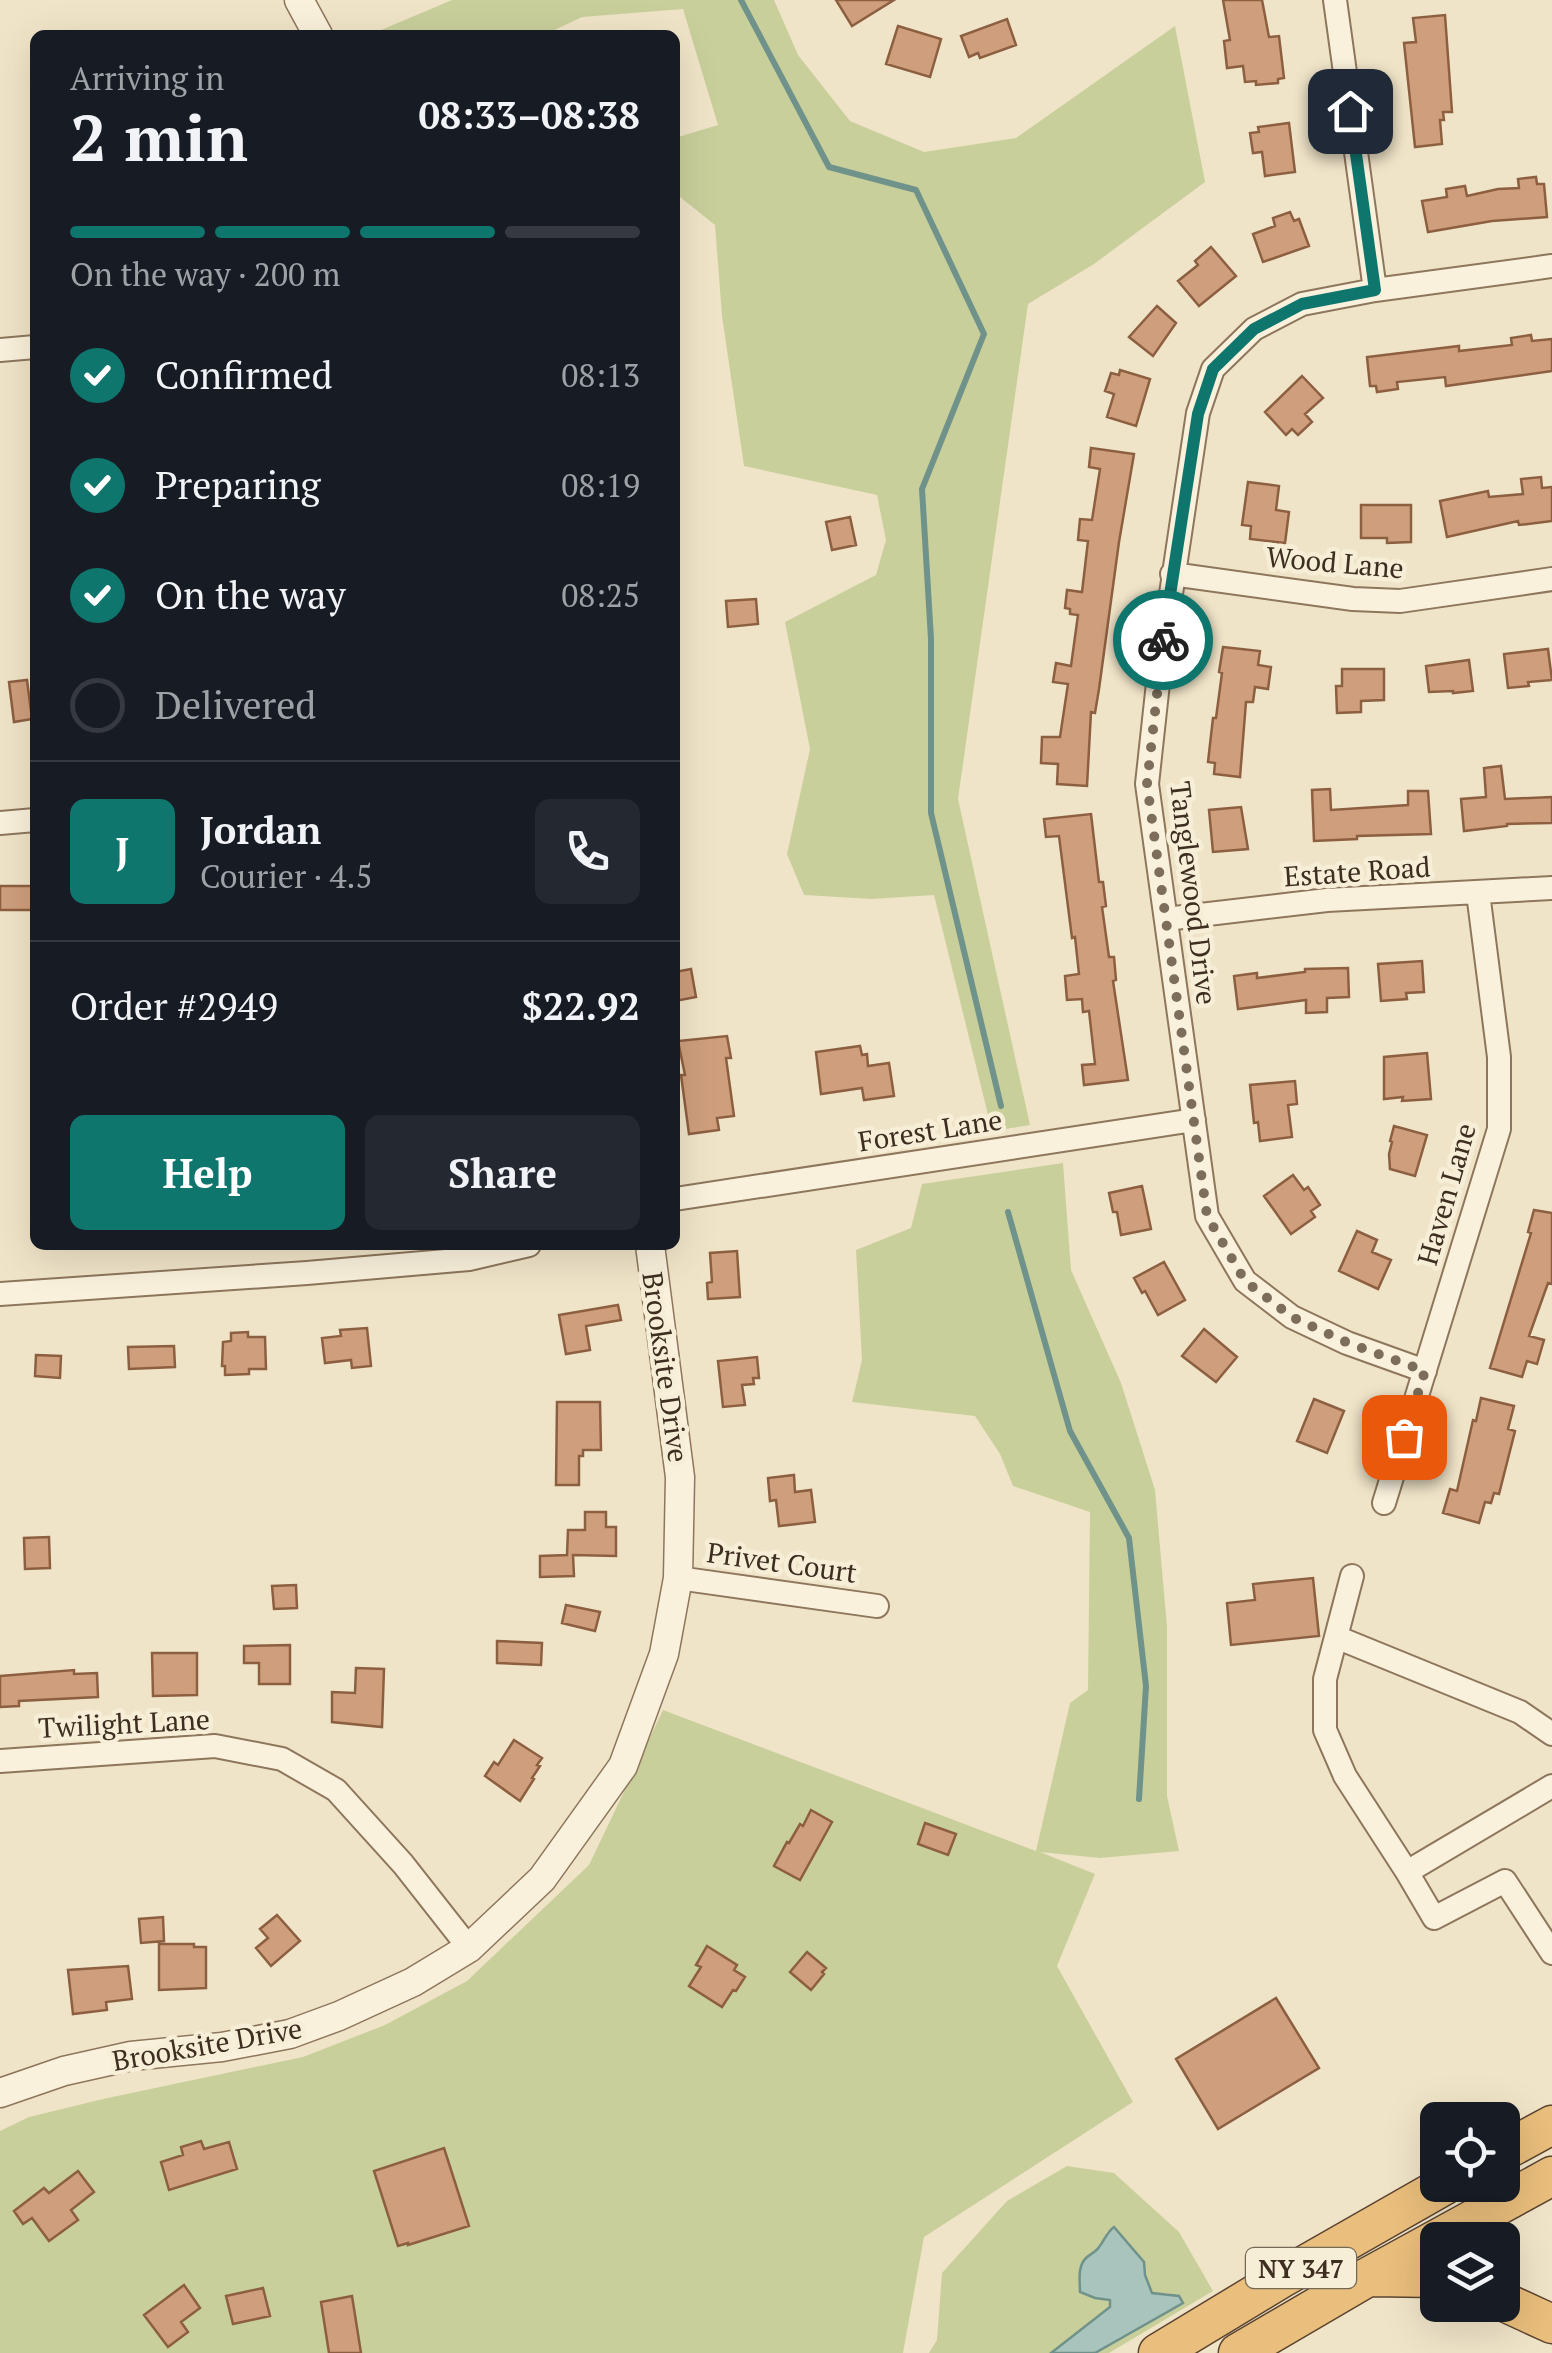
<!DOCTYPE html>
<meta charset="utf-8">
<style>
:root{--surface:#171b24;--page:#242831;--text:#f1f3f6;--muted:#9ea1a6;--line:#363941;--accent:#0f766e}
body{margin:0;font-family:"PT Serif",serif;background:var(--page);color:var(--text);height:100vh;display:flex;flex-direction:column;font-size:38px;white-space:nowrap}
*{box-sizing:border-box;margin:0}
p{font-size:32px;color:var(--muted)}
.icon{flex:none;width:55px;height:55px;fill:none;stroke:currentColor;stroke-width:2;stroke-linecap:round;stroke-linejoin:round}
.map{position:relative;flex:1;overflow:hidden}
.drawer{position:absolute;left:30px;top:30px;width:650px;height:1220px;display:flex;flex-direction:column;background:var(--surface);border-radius:15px;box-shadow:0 10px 40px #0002}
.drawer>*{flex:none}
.controls{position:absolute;left:1420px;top:2102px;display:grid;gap:20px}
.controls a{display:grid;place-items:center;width:100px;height:100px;border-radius:15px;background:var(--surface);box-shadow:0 10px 40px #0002;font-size:50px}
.pin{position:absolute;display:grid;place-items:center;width:85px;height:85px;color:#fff;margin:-42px;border-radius:20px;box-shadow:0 5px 15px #0006}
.courier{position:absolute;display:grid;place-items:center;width:100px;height:100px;margin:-50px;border:8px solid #0f766e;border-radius:50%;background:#fff;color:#222;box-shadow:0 2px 12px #0007}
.summary em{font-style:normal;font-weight:600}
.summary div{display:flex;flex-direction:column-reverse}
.summary{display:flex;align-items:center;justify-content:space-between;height:170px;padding:0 40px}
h1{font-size:65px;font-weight:600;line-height:75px}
.bar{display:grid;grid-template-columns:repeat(4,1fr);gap:15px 10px;align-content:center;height:120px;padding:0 40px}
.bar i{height:12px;border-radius:8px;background:var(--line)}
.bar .selected{background:var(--accent)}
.bar p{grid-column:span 4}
.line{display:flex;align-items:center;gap:25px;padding:0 40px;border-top:2px solid var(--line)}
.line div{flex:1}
.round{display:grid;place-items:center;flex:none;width:105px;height:105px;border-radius:15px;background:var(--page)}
ol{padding:0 40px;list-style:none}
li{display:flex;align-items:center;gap:30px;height:110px}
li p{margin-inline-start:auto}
li .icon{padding:10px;border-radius:50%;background:var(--accent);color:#fff;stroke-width:4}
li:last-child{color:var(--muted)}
li i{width:55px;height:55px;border:5px solid var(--line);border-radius:50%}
.primary-button{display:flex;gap:20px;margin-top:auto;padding:20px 40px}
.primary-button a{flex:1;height:115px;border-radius:15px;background:var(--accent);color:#fff;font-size:40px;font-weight:600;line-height:115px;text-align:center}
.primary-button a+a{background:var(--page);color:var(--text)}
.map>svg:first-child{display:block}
</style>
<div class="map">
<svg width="1552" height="2353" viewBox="0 0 1552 2353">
<rect width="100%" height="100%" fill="#f0e4c8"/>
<!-- green -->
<path fill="#c9cf9b" d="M452 0H774L798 55 850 121 924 152 1016 138 1175 26 1205 182 1094 264 1028 304 958 799 1030 1125 992 1131 934 895 872 899 804 895 787 854 810 749 785 622 876 575 886 540 877 495 744 466 722 316 715 225 675 193V138L718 125 683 9 582 17 544 35H375L374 33Z
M1063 1163 1071 1270 1121 1383 1155 1490 1167 1627V1796L1179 1851 1100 1858 1040 1852 1095 1874 1057 1966 1133 2102 924 2237 903 2353H0V2131L29 2117 103 2099 303 2057 385 2025 467 1981 589 1865 663 1710 1036 1851 1070 1703 1088 1690 1090 1512 1013 1486 1000 1454 975 1416 852 1402 862 1360 856 1250 911 1228 922 1184Z
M1067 2166 1114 2173 1179 2232 1213 2291 1109 2353H1095L1182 2302 1168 2293H1152L1145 2275 1144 2262 1107 2231C1103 2244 1097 2252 1085 2259L1095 2298 1110 2301V2307L1051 2353H929L937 2340 942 2273 1007 2201Z"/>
<!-- water -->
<path fill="#a9c4bc" stroke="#6f938a" stroke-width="2.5" d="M1114 2227 1144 2262 1145 2275 1152 2293 1179 2296 1183 2303 1095 2353H1051L1110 2307V2300L1095 2298 1080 2292C1080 2281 1077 2267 1086 2258 1090 2254 1096 2252 1099 2247 1105 2240 1106 2233 1114 2227Z"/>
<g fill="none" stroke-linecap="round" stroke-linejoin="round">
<!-- stream -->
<path stroke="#6f938a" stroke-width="6" d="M741 0 829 167 916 190 984 334 922 489 931 639V813L1001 1106
M1008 1212 1070 1431 1129 1538 1146 1686 1139 1799"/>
</g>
<!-- building -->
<path fill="#cf9f7d" stroke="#8d5f41" stroke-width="2.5" d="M836 0H894L852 26Z
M1223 0H1262L1269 37 1279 36 1284 78 1278 79V83L1256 85V81L1245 82 1243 66 1227 68 1224 41 1230 40Z
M1445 15 1452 112H1443L1444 120H1440L1442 144 1415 147 1404 43 1416 42 1413 18Z
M1007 19 1016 45 980 58 978 53 969 57 961 36Z
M898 26 941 39 930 77 886 64Z
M1289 123 1295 172 1265 176 1262 152 1253 153 1250 133 1259 132 1258 127Z
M1536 177 1537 184H1544L1547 217 1492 221 1428 232 1422 201 1447 197 1446 189 1465 186 1467 196 1498 189 1519 188 1518 179Z
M1290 212 1294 221 1299 219 1309 246 1263 262 1253 234 1275 226 1273 218Z
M1211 247 1236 276 1199 306 1178 281 1198 265 1195 261Z
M1157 306 1176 323 1153 356 1129 337Z
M1531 335 1532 341 1552 339V371L1446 386 1445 377 1397 382 1398 389 1377 392 1376 386H1370L1367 357 1459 346V351L1512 345 1511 338Z
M1120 370 1150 379 1136 426 1107 417 1114 394 1105 391 1111 373 1119 375Z
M1302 376 1323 398 1305 414 1312 422 1298 435 1292 429 1286 435 1265 412Z
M1091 448 1134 454 1119 542 1099 689 1095 713 1091 712 1087 786 1057 784 1058 764 1041 763 1042 737H1060L1068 684 1053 682 1056 663 1071 666 1078 615 1070 614V609L1065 608 1067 590 1082 592 1088 541 1078 540 1080 519 1092 520 1100 469 1089 467Z
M1541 477 1542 488 1552 487V521L1519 525 1518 521 1447 537 1440 501 1488 491 1489 497 1523 494 1521 479Z
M1248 482 1279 486 1276 510 1289 512 1285 543 1250 539 1251 526 1242 525Z
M1361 505H1411V542L1387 543V538H1361Z
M850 517 856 545 832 550 826 522Z
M756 599 758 624 728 627 726 601Z
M1223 647 1260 651 1258 665 1271 667 1268 689 1255 687 1253 702H1246L1240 777 1214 774 1215 763 1208 762 1213 718H1216L1222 673 1219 672Z
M1548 649 1552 680 1528 682 1529 686 1508 688 1504 654Z
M1469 660 1473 691 1453 693V691L1429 692 1426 666Z
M1342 669H1384V700L1361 701V712L1337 713 1336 686H1342Z
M27 680 32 719 14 722 9 682Z
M1501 766 1505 799 1552 797V823L1507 824V826L1464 831 1461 799 1486 797 1484 768Z
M1330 789 1331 810 1408 805V791H1428L1431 834 1357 836V839L1314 841 1312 790Z
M1241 807 1248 849 1213 852 1209 810Z
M1091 814 1099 882H1103L1106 906 1102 907 1109 957H1114L1116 980 1113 981 1128 1080 1084 1085 1082 1065 1095 1064 1089 1011 1083 1012 1082 999 1067 1000 1065 976 1079 974 1075 937 1072 938 1059 836 1046 837 1044 819Z
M0 886H35V910H0Z
M1422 961 1424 992 1406 993 1407 999 1381 1001 1378 964Z
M1348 968 1349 997 1327 998V1012L1306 1013V1000L1238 1009 1234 976 1257 973V978L1305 972V969Z
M691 969 696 997 675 1001V972Z
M727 1036 731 1058H726L734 1116 717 1118 719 1130 689 1134 681 1075H685L678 1041Z
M860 1046 862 1055 867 1054 868 1066 889 1063 894 1096 864 1100 862 1088 821 1094 816 1052Z
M1427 1053 1431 1099 1402 1101 1403 1097 1384 1099V1057Z
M1295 1081 1297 1104 1288 1105 1292 1137 1260 1141 1258 1122 1254 1123 1250 1085Z
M1394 1126 1427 1135 1415 1176 1390 1169 1389 1154 1392 1142 1390 1141Z
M1293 1175 1304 1190 1308 1187 1320 1205 1311 1211 1315 1217 1291 1234 1264 1196Z
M1142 1186 1151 1229 1121 1235 1117 1212H1113L1109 1193Z
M1534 1210 1552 1213V1284L1548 1283 1529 1336 1544 1340 1537 1364 1527 1361 1522 1377 1490 1368 1531 1233 1528 1232Z
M1357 1231 1377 1240 1372 1252 1391 1260 1378 1289 1339 1271Z
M737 1251 740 1297 708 1299 707 1283 712 1282 710 1253Z
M1164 1262 1185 1300 1158 1315 1145 1291 1142 1293 1134 1278Z
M618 1305 621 1320 586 1326 590 1350 566 1354 559 1315Z
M367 1328 371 1366 352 1368 351 1360 325 1363 322 1338 341 1336 340 1330Z
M1204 1329 1237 1357 1216 1382 1182 1356Z
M248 1332V1337H265L266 1369H249V1374L225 1375V1366H222L223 1342 231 1341V1333Z
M174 1346 175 1367 129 1369 128 1347Z
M36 1355 61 1356 60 1378 35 1376Z
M757 1357 759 1378H753L754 1384 742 1385 745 1405 723 1407 718 1361Z
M1481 1398 1514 1406 1508 1429 1515 1431 1499 1494 1494 1493 1491 1503 1485 1502 1479 1523 1443 1513 1450 1489 1457 1491 1473 1420 1476 1421Z
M1314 1399 1344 1411 1327 1453 1297 1441Z
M557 1402H600L601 1450H583V1456H579V1485H556Z
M794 1475 795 1492 811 1490 815 1522 779 1526 776 1500 770 1501 768 1478Z
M585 1512H606V1527H616V1556L573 1555 574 1576 540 1577V1556L567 1555 568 1530H585Z
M49 1537 50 1568 25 1569 24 1538Z
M1313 1578 1319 1636 1231 1645 1227 1603 1255 1600 1253 1584Z
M296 1585 297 1608 274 1609 272 1586Z
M566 1605 600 1612 595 1631 562 1623Z
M497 1641 542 1643 541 1665 497 1663Z
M290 1645V1684H259V1663H244V1646Z
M152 1653H197V1695L153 1696Z
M356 1668 384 1669 382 1727 332 1722V1692L355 1693Z
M74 1670V1674L97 1673 98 1697 19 1701V1706L0 1707V1676Z
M514 1740 542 1758 537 1765 540 1766 532 1778 534 1779 520 1801 485 1776 494 1762 498 1765Z
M811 1810 832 1822 800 1880 774 1866 787 1842 789 1843 800 1824 803 1826Z
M925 1823 956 1834 948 1855 918 1844Z
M277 1915 300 1941 271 1966 256 1948 268 1938 260 1929Z
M163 1917 164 1941 141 1943 139 1919Z
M159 1944H194V1947H206V1988L159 1990Z
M707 1946 737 1965 734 1970 745 1977 736 1991 733 1990 722 2007 689 1986 701 1967 696 1965Z
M807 1952 826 1968 822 1972 824 1974 811 1990 790 1972Z
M128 1966 132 1999 106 2002 107 2010 73 2014 68 1970Z
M1276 1998 1319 2068 1218 2129 1176 2059Z
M201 2141 204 2149 229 2142 237 2169 169 2190 161 2162 183 2155 181 2147Z
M444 2148 469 2226 408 2245V2243L398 2246 374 2171Z
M78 2171 94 2192 71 2210 78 2220 49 2241 32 2218 23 2224 14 2211 44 2188 49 2193Z
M184 2285 200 2308 181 2322 188 2332 168 2347 144 2315Z
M263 2288 270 2316 233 2324 226 2296Z
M352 2296 361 2353H329L321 2302Z"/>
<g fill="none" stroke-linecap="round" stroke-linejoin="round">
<defs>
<path id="minor" d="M1335 0 1375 290
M0 350 35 347
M1172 574 1353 599 1400 601 1552 579
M0 823 35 820
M1166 919 1327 900 1552 888
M675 1199 1194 1120
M0 1294 307 1273 469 1259 529 1245
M1425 1371 1347 1343 1292 1317 1245 1281 1207 1216 1147 784 1159 674 1198 413 1213 369 1254 329 1302 304 1375 290 1552 266
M1384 1503 1499 1129V1057L1478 893
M1352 1576 1325 1679V1730L1345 1776 1407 1872
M678 1578 877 1606
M1336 1637 1520 1712 1552 1734
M0 1761 215 1746 282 1759 336 1790 403 1864 469 1948
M1552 1786 1407 1872 1434 1918 1505 1881 1552 1953"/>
<path id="tertiary" d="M299 0 318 35
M0 2093 64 2071 131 2056 222 2047 290 2034 339 2016 413 1982 469 1948 542 1879 623 1766 664 1654 678 1578 680 1477 650 1245"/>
<path id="trunk" d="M1502 2152 1552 2125
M1373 2277 1438 2278
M1502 2301 1552 2324
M1158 2353 1282 2278 1445 2185
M1238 2353 1366 2278 1552 2176"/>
</defs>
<!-- minor casing -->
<use href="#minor" stroke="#8d765c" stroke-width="26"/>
<!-- tertiary casing -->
<use href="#tertiary" stroke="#8d765c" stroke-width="31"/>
<!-- trunk casing -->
<use href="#trunk" stroke="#5b4430" stroke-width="41"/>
<!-- minor -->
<use href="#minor" stroke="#faf1dc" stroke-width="22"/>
<!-- tertiary -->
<use href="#tertiary" stroke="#faf1dc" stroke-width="28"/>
<!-- trunk -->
<use href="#trunk" stroke="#eabe7c" stroke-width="38"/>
</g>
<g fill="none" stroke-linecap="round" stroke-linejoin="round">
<!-- done -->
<path stroke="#7c6e5b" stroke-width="10" stroke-dasharray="0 18" d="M1163 640 1147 784 1207 1216 1245 1281 1292 1317 1348 1343 1425 1371 1404 1437"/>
<!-- route -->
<path stroke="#0f766e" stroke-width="12" d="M1163 640 1198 414 1213 369 1254 329 1302 304 1375 290 1350 111"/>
</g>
<g text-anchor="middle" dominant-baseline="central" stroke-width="9" stroke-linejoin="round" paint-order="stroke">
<!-- shield labels -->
<rect fill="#f7eed8" stroke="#756857" stroke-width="2.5" x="1246" y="2248" width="110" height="40" rx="8"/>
<g font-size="25" font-weight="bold" fill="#3d2e20">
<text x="1301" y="2268">NY 347</text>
</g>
<!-- street labels -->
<g font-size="28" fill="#3d2e20" stroke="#f7eed8">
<text transform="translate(1335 562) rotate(5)">Wood Lane</text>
<text transform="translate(1357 871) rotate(-4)">Estate Road</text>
<text transform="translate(1194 893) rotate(83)">Tanglewood Drive</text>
<text transform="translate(930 1130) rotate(-9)">Forest Lane</text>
<text transform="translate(1446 1194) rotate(-74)">Haven Lane</text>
<text transform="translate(666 1367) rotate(82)">Brooksite Drive</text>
<text transform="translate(782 1562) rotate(8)">Privet Court</text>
<text transform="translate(124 1723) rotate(-3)">Twilight Lane</text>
<text transform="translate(207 2044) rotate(-10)">Brooksite Drive</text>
</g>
</g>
</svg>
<div class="controls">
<a><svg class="icon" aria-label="locate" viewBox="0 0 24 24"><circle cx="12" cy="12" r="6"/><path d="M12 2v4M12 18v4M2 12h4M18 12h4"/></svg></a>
<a><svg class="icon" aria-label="layers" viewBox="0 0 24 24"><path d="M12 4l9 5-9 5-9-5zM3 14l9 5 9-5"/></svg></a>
</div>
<div class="pin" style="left:1404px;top:1437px;background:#ea580c"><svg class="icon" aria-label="bag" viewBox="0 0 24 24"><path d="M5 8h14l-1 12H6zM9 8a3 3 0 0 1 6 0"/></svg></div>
<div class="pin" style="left:1350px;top:111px;background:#1f2937"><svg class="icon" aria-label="home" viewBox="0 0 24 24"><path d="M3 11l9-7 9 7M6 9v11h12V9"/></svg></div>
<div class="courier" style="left:1163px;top:640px"><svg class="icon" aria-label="bike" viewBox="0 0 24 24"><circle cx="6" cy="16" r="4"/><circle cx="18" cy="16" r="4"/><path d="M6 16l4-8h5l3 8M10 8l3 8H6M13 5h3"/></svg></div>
<section class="drawer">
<div class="summary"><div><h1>2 min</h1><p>Arriving in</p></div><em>08:33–08:38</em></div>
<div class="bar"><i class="selected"></i><i class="selected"></i><i class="selected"></i><i></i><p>On the way · 200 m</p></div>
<ol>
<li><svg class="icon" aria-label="check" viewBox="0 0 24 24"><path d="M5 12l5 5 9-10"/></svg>Confirmed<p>08:13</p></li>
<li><svg class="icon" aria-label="check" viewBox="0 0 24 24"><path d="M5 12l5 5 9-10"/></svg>Preparing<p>08:19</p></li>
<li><svg class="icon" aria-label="check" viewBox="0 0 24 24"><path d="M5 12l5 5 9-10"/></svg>On the way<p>08:25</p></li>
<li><i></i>Delivered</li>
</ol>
<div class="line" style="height:180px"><b class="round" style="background:var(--accent);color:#fff">J</b><div><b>Jordan</b><p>Courier · 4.5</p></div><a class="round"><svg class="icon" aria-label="phone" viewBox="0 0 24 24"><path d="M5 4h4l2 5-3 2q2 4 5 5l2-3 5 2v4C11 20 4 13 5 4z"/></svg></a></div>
<div class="line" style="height:130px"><div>Order #2949</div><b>$22.92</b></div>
<div class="primary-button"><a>Help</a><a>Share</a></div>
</section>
</div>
